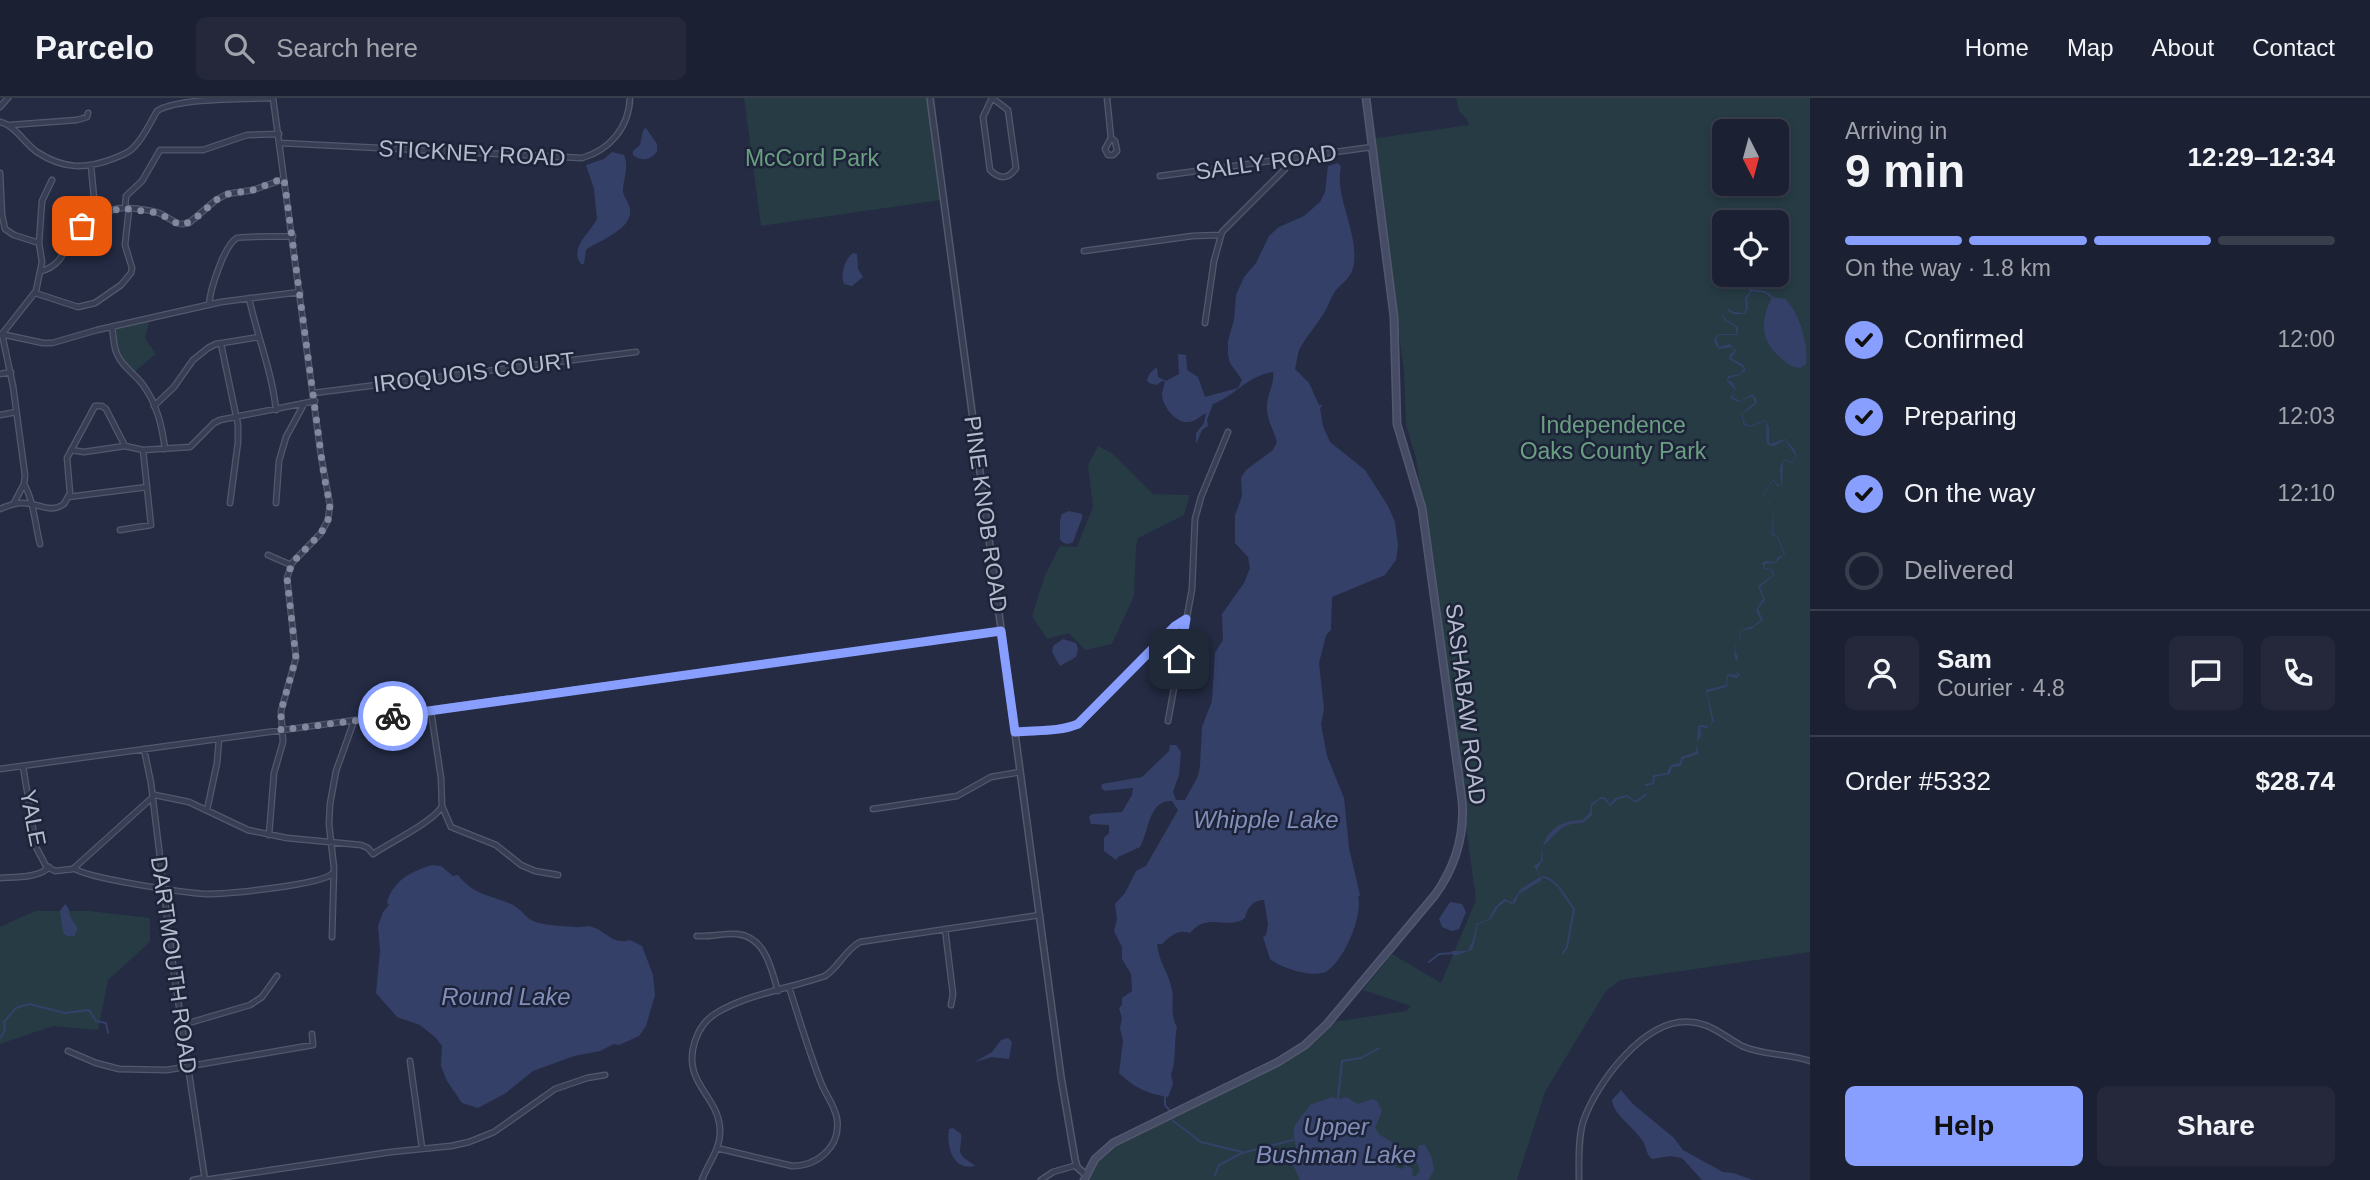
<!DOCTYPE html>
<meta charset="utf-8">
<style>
:root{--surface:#1b2032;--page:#24283a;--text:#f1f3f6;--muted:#a0a3ac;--line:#393e4d;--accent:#889fff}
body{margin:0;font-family:Helvetica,sans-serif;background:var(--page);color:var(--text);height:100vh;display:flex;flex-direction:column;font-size:26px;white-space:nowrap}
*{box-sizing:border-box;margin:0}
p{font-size:23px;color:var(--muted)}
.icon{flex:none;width:38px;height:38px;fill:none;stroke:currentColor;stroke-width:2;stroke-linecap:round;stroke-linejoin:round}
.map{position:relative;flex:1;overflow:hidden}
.side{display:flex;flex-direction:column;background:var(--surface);width:560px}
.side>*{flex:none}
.needle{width:46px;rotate:174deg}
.controls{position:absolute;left:1712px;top:21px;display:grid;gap:14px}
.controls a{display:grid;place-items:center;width:77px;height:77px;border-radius:10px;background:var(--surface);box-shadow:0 4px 10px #0003,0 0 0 2px var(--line);font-size:35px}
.pin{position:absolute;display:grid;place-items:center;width:60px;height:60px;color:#fff;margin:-30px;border-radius:14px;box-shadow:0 4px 10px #0006}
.courier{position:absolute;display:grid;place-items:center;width:70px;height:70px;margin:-35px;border:5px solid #889fff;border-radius:50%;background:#fff;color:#222;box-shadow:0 2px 9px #0007}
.head em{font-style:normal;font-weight:800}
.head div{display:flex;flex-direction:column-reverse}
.head{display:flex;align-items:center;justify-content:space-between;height:119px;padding:0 35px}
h1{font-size:46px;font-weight:800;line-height:52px}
.bar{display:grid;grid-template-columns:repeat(4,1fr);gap:10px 7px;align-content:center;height:84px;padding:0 35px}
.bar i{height:9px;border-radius:5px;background:var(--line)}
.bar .selected{background:var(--accent)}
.bar p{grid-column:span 4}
.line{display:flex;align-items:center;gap:18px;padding:0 35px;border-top:2px solid var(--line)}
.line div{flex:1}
.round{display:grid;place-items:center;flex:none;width:74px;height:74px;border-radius:10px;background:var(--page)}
ol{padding:0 35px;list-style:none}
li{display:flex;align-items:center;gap:21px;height:77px}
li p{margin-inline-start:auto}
li .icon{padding:7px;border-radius:50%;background:var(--accent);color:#111;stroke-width:4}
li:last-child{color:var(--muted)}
li i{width:38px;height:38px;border:4px solid var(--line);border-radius:50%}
.primary-button{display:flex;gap:14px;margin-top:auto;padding:14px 35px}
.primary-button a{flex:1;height:80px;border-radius:10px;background:var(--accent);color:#111;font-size:28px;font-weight:800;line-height:80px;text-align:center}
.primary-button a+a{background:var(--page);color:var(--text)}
header{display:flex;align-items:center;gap:42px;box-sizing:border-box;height:98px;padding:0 35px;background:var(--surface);border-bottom:2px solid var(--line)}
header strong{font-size:33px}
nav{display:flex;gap:38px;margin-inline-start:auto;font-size:24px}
.search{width:490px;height:63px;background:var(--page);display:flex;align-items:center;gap:18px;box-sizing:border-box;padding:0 24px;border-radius:10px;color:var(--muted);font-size:26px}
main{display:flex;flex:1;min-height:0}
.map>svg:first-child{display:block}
</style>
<header>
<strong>Parcelo</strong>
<div class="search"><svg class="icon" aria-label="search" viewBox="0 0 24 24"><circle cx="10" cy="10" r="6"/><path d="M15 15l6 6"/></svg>Search here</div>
<nav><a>Home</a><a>Map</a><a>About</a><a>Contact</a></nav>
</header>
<main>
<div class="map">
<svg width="1810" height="1082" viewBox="0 0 1810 1082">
<rect width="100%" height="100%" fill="#242b43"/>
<!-- green -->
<path fill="#263b44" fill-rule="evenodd" d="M744 0H927L941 102 761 128Z
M1456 0H1810V854L1620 882 1606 893 1545 994 1517 1082H1087L1100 1061 1112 1050 1286 963 1308 948 1332 924 1406 913 1411 908 1363 892 1392 856 1441 885 1476 802 1416 360 1406 327 1404 272 1371 41 1469 27 1466 20 1459 13ZM1724 33H1776V86H1724ZM1724 124H1776V177H1724Z
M150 221 145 240 156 256 133 275 119 261 112 230Z
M1098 348 1113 356 1153 396 1190 397 1184 417 1138 440 1136 449 1134 498 1112 546 1085 552 1069 535 1047 541 1032 518 1045 477 1060 448 1077 449 1093 409 1088 367Z
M35 813H89L150 820V844L108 882 98 932 53 928 0 946V829Z"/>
<!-- water -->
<path fill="#354069" d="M646 30 657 46V53C652 62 641 64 633 57V53L640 47 643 32Z
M612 54 624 57C629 69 624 79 623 90 622 99 629 103 630 111 633 132 599 142 586 152L584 166H581C569 150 589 136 597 121L594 91 586 67 604 61Z
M1338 65 1341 69C1334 98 1358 132 1354 165 1352 182 1341 184 1334 195 1330 201 1328 209 1324 215 1317 226 1307 238 1300 250 1297 256 1297 265 1295 271L1309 285 1319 307H1323L1320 310 1323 328 1330 344 1365 372 1388 408 1395 424 1398 448 1396 462 1385 477 1332 499 1331 532 1326 537 1319 565 1324 611 1321 626 1327 658 1344 700 1349 750 1360 797 1358 799C1363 817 1345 861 1327 873 1315 881 1281 870 1270 861L1263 839 1266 837 1268 826 1264 802C1253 802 1247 810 1245 820 1228 833 1208 813 1190 835 1177 831 1171 838 1162 846H1157C1159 865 1169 875 1172 892 1174 902 1170 919 1177 929 1174 942 1176 968 1171 976L1173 986 1168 999C1146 995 1135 990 1119 975L1123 943 1120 930 1122 920 1119 910 1122 907V900L1132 893 1131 876 1122 861V849L1114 833 1117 821 1115 806 1125 795 1136 773 1146 768 1178 712 1172 703C1148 702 1149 734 1140 749L1118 759 1116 762 1104 753V740L1109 735V727L1091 726 1089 719 1092 716 1122 714 1132 697 1133 690 1105 693 1101 690 1102 686 1142 679 1169 653 1170 647H1176L1181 654 1179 677 1173 694 1176 702H1185L1198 678 1200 668 1202 629 1212 603 1215 555 1223 542 1222 516 1244 485 1250 470 1248 459 1235 445V417L1242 398 1241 380 1246 372 1273 352 1277 344C1273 330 1266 321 1267 306 1268 294 1275 285 1273 274 1249 277 1234 298 1213 306L1207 322 1208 328 1202 332 1196 346V335L1204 325 1206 315C1200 318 1195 325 1186 324 1175 324 1161 306 1162 295 1163 291 1164 288 1165 284L1162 283 1157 287 1149 285 1147 282 1150 275 1157 269 1158 279 1166 283 1179 276 1178 256 1186 257 1187 272 1198 279 1205 299 1238 290 1242 282 1230 265 1228 257V243L1234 222 1236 197 1244 179 1256 165 1269 138 1279 129 1304 118 1320 104 1325 94 1328 68Z
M853 155 857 156 858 171 863 179 852 188 844 186C840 176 845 161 853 155Z
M1727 177H1729L1726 186H1731L1740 181 1747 185 1752 193 1747 200 1748 210 1745 216H1733L1727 212 1723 216 1725 221 1738 229 1737 237H1719L1716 240 1719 249 1730 246 1736 253 1731 260C1736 265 1746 264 1745 273L1740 277 1729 280 1728 283H1731L1736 291 1732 299 1741 303 1750 297H1753L1757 302 1756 306 1742 316 1745 326 1750 328 1765 322 1769 329V346L1785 341 1794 351 1797 358 1792 365 1786 362 1783 364 1782 386 1778 389 1773 382 1764 396C1775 411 1774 418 1773 436L1778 439 1785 456 1775 465 1764 466 1765 470 1773 472 1774 477 1760 489 1765 502 1758 511 1763 522 1751 531 1740 533 1741 539 1736 545 1735 554 1738 558 1737 564C1732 555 1734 547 1740 539L1739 533 1753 528 1761 522 1756 512 1763 501 1758 488 1773 477 1771 472 1764 471 1762 465 1766 463 1775 464 1778 459 1784 457 1777 439 1772 437 1773 415 1770 404 1763 396 1773 381 1779 388 1781 386 1780 370 1783 363 1786 361 1792 364 1796 358 1785 342 1774 348 1768 347C1764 340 1769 332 1765 323L1750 329 1744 327 1741 316 1755 304 1752 298 1739 304 1730 300 1735 292 1727 283 1728 278 1741 276 1744 270 1729 261 1730 256 1734 254 1732 249 1719 251 1714 244 1715 239 1719 236H1736V229L1724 222 1722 216 1728 211 1734 214 1744 215 1746 210 1745 200 1750 193 1746 186 1740 182 1736 184 1733 189H1728L1724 184Z
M1772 199 1785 201C1799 213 1809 248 1806 266L1800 270C1792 269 1787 266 1781 260 1760 242 1760 224 1772 199Z
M1069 413 1082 416V420L1073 444C1068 447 1064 446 1060 442V422L1062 416Z
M1063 541 1076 545 1078 551 1076 559 1060 568 1052 554 1053 548Z
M1734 570 1740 577 1737 580 1728 578 1727 589 1707 594 1714 623 1707 630 1700 629 1701 638 1697 645 1698 656 1683 661 1681 668 1672 669 1670 676 1655 679 1654 686 1646 688 1647 697 1636 705 1627 699 1618 701 1610 708 1604 701H1600L1592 708V717L1583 725C1559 725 1558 736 1542 749L1543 762 1537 771 1542 782 1519 796 1515 805 1511 806 1506 803 1498 809 1491 821 1477 827 1476 838 1472 852 1454 858 1451 853H1468L1474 839 1476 826 1489 821 1495 809 1504 801 1512 804 1521 791 1540 779 1534 768 1541 763C1542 737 1554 723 1582 722L1590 715 1591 706 1601 699H1605L1610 706 1615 700 1627 697 1635 703 1647 695 1645 686 1652 685 1653 677 1667 675 1671 667 1680 665 1681 659 1696 654C1697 645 1698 637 1698 628L1701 627 1709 628 1712 623 1706 592 1726 587 1727 576 1738 577Z
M432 767 441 768 453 778 458 777C474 798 492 797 513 807 523 812 527 823 539 825 552 828 563 828 576 829 581 830 587 827 592 829 605 832 613 848 630 842L642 848 653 877 655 897 646 928 639 938 619 947 614 946 600 953 574 958 533 973 506 995 478 1010 462 1005 447 983 441 968 442 948 436 940 420 927 397 919 376 895 380 853 378 828 383 814 389 807 387 805C392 783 412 773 432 767Z
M1450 804 1462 806 1466 814 1459 831 1452 833 1442 829 1439 821Z
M65 806C71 811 68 814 71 820 75 828 81 829 74 838H67L63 835 60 813Z
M1008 940 1012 944 1009 961 992 959 975 964 992 954 1001 942Z
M1621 992 1633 1006 1674 1040 1683 1052 1723 1074 1733 1075 1753 1082H1702L1682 1060 1670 1058 1652 1061C1645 1055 1647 1049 1642 1042 1633 1028 1614 1018 1612 1002Z
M1332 999 1339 1001 1346 999 1358 1006 1372 1001 1377 1003 1382 1013 1375 1030 1380 1037 1403 1050 1395 1059 1396 1069 1402 1071 1406 1067 1413 1071 1412 1078H1416L1420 1072 1416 1063 1419 1047H1425L1432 1060 1434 1073 1428 1082H1300L1289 1059 1290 1055 1298 1058C1291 1025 1290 1035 1310 1007Z
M953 1030 961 1036C962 1042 960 1048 960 1053 961 1061 971 1063 975 1068 953 1073 946 1049 949 1031Z"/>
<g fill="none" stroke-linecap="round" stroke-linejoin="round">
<!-- stream -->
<path stroke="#354069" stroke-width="2" d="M1751 192 1765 194 1772 199
M1542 779C1556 779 1566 801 1574 811L1567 849 1563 855
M1429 864 1439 856 1455 855
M0 940 5 932 4 924 16 910 29 906 65 915 89 912 96 923 106 925 108 935
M1165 999V1007L1170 1013
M1338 1000 1342 963 1361 960 1379 950
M1172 1022 1201 1044 1242 1054
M1215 1077 1219 1067 1242 1055 1293 1042"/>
<defs>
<path id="minor" d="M992 0 1008 12 1016 70C1009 81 1000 82 990 72L983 19Z
M1107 0 1111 40 1115 43 1117 53 1113 57H1108L1105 51 1111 40
M0 9 8 0
M0 24C16 28 24 45 37 54 64 72 87 71 115 60 122 57 129 55 134 49 144 39 150 25 157 13 177 0 244 1 270 0
M10 27 77 22 87 19 88 15
M280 45 582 60C610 52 629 29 630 0
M91 68 94 100 103 117
M0 75 2 117 5 131 14 137 39 145 42 164 36 193 2 236 13 288 25 377 24 386 14 405
M1160 78 1372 49
M125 110 126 98 142 83 160 52H203L247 37 279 36
M39 145 42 103 52 82
M1084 153 1192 138 1220 137
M41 173C63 168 65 148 77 133 80 129 110 113 115 111 124 108 150 112 159 115 171 120 176 129 189 125L216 102 227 96 253 92 284 81
M35 195 78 209 95 205 121 187 131 175 132 170 125 147 129 111
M249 200C257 238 272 273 276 312
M209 207C210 192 224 147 237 140 240 138 283 139 293 138
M1205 225 1214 163 1222 134 1285 71 1290 61
M112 230C114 239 113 250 118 258 123 269 136 277 143 287 157 306 162 328 165 351
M1 236 43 245H52L97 232 221 204 300 194
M221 246 238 327V344L230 405
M0 276 11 274
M314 295 636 254
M154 308 174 289 193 262 208 250 216 246 259 239
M0 317 16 314
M71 352 84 354 125 348
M24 386C34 404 35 426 40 446
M68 399 147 389
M276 405 279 363 286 339 304 306
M0 411C8 408 15 404 23 405 39 405 50 416 64 406L70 395 67 360 95 308H102L106 311 125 348 143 352 190 349 214 325 220 322 315 303
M120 432 151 427 143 352
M268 457 291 467
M431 613 441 680 442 708 451 729 496 747 521 767 535 773 558 777
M1168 623 1192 491 1195 421 1201 399 1228 334
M1015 634 1064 630 1078 626 1175 528 1186 521
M144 651 151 685 174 875 205 1082
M23 668 36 749 46 768 55 773 73 771 155 697 189 704 248 732 287 740 361 747 368 750 373 756C389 745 435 723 442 708
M0 671 1001 533
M873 711 957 698 991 679 1020 674
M207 712 217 665 219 641
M269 737 274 675 283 644 281 613 296 560 287 480 292 465 321 435 328 422 330 407 321 358 273 0
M74 770C84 780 187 795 206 796 226 796 323 787 333 775
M0 780C14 779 40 780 49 769
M945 831 953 896 951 907
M697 838C711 839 724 835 737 836 766 839 771 871 778 893
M332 839 334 770 329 726 330 706 336 673 354 623
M182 927 250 907 262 899 277 878
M68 953 96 965 119 971 167 972 313 947 312 936
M410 963 422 1050
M717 1050 792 1068C817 1068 841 1049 837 1021 835 1007 824 995 820 982 808 951 799 920 789 889
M193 1082 204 1080
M205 1082 391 1054 451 1048 469 1044 494 1034 555 991 587 980 605 977
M702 1082C708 1065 721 1051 720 1032 719 997 681 985 695 943 699 931 707 920 718 914 749 896 791 890 825 878 839 869 845 852 860 844L1040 817
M1041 1082 1053 1074 1077 1067
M1579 1082C1579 1063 1578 1041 1583 1024 1596 985 1645 920 1690 924 1711 925 1725 939 1742 948 1764 958 1788 955 1810 963"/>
<path id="tertiary" d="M930 0 1061 979 1075 1061 1077 1069 1086 1077"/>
<path id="secondary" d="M1084 1082 1095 1061 1113 1045 1278 964 1305 947 1327 926 1435 797C1455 769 1465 736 1462 702L1422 410 1397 326 1394 219 1366 0"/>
</defs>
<!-- minor casing -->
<use href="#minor" stroke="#53596d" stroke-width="7"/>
<!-- tertiary casing -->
<use href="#tertiary" stroke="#53596d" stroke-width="8"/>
<!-- secondary casing -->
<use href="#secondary" stroke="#53596d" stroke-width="9"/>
<!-- minor -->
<use href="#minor" stroke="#383e53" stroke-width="4.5"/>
<!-- tertiary -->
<use href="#tertiary" stroke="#383e53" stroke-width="5"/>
<!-- secondary -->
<use href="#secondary" stroke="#464c66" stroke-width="6"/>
</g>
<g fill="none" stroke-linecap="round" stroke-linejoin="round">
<!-- done -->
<path stroke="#82889d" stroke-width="7" stroke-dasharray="0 12.6" d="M82 128 120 110 159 115 176 125 184 127 197 119 216 102 228 96 253 92 284 80 324 378 330 407 328 422 321 435 292 465 287 480 296 560 281 613V632L393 618"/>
<!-- route -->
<path stroke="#889fff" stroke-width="9" d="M393 618 1001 533 1015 634C1036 632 1059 634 1078 626L1175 528 1186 521 1179 561"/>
</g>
<g text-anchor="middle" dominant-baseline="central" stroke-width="5" stroke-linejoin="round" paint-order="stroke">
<!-- street labels -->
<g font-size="23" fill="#b5bacd" stroke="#1d2338">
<text transform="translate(472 55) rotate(3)">STICKNEY ROAD</text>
<text transform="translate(1266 64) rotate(-8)">SALLY ROAD</text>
<text transform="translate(474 274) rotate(-7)">IROQUOIS COURT</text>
<text transform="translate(986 416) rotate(82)">PINE KNOB ROAD</text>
<text transform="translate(1466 606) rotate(83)">SASHABAW ROAD</text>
<text transform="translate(33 720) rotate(79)">YALE</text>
<text transform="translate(174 867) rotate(82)">DARTMOUTH ROAD</text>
</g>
<!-- park labels -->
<g font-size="23" fill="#6b9f81" stroke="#1d2338">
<text x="812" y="60">McCord Park</text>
<text x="1613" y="327">Independence<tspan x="1613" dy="26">Oaks County Park</tspan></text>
</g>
<!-- water labels -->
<g font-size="24" font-style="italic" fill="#828fba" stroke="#1d2338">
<text x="1266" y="721">Whipple Lake</text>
<text x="506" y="898">Round Lake</text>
<text x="1336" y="1028">Upper<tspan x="1336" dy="28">Bushman Lake</tspan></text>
</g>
</g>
</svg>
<div class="controls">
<a><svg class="needle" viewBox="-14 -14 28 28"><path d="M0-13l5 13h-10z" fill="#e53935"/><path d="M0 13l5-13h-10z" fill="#a0a3ac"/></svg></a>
<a><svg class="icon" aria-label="locate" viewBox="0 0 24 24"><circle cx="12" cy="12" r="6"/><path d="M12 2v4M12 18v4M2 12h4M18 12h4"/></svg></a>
</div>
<div class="pin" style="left:82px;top:128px;background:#ea580c"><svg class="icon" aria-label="bag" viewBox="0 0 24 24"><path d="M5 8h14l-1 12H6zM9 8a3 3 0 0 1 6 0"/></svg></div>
<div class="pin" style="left:1179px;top:561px;background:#1f2937"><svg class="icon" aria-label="home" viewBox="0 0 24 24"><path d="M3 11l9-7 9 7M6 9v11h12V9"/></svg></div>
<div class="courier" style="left:393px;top:618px"><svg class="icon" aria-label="bike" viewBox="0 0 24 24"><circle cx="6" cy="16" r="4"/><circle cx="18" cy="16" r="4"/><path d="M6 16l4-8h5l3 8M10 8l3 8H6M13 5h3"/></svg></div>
</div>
<section class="side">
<div class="head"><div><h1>9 min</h1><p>Arriving in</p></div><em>12:29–12:34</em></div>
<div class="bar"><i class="selected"></i><i class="selected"></i><i class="selected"></i><i></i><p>On the way · 1.8 km</p></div>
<ol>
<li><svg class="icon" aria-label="check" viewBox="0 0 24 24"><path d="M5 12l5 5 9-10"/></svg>Confirmed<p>12:00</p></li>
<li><svg class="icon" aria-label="check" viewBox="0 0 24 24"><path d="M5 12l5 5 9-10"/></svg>Preparing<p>12:03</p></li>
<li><svg class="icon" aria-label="check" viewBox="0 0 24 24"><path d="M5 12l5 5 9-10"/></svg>On the way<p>12:10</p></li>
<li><i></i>Delivered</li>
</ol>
<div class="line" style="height:126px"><a class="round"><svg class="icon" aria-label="person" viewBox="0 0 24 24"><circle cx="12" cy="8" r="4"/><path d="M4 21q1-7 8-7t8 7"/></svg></a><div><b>Sam</b><p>Courier · 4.8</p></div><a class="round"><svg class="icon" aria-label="chat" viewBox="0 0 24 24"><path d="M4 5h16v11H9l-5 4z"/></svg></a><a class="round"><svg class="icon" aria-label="phone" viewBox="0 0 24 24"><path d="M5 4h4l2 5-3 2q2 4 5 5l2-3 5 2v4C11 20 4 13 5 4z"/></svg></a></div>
<div class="line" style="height:91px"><div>Order #5332</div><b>$28.74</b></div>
<div class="primary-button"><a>Help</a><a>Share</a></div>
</section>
</main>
